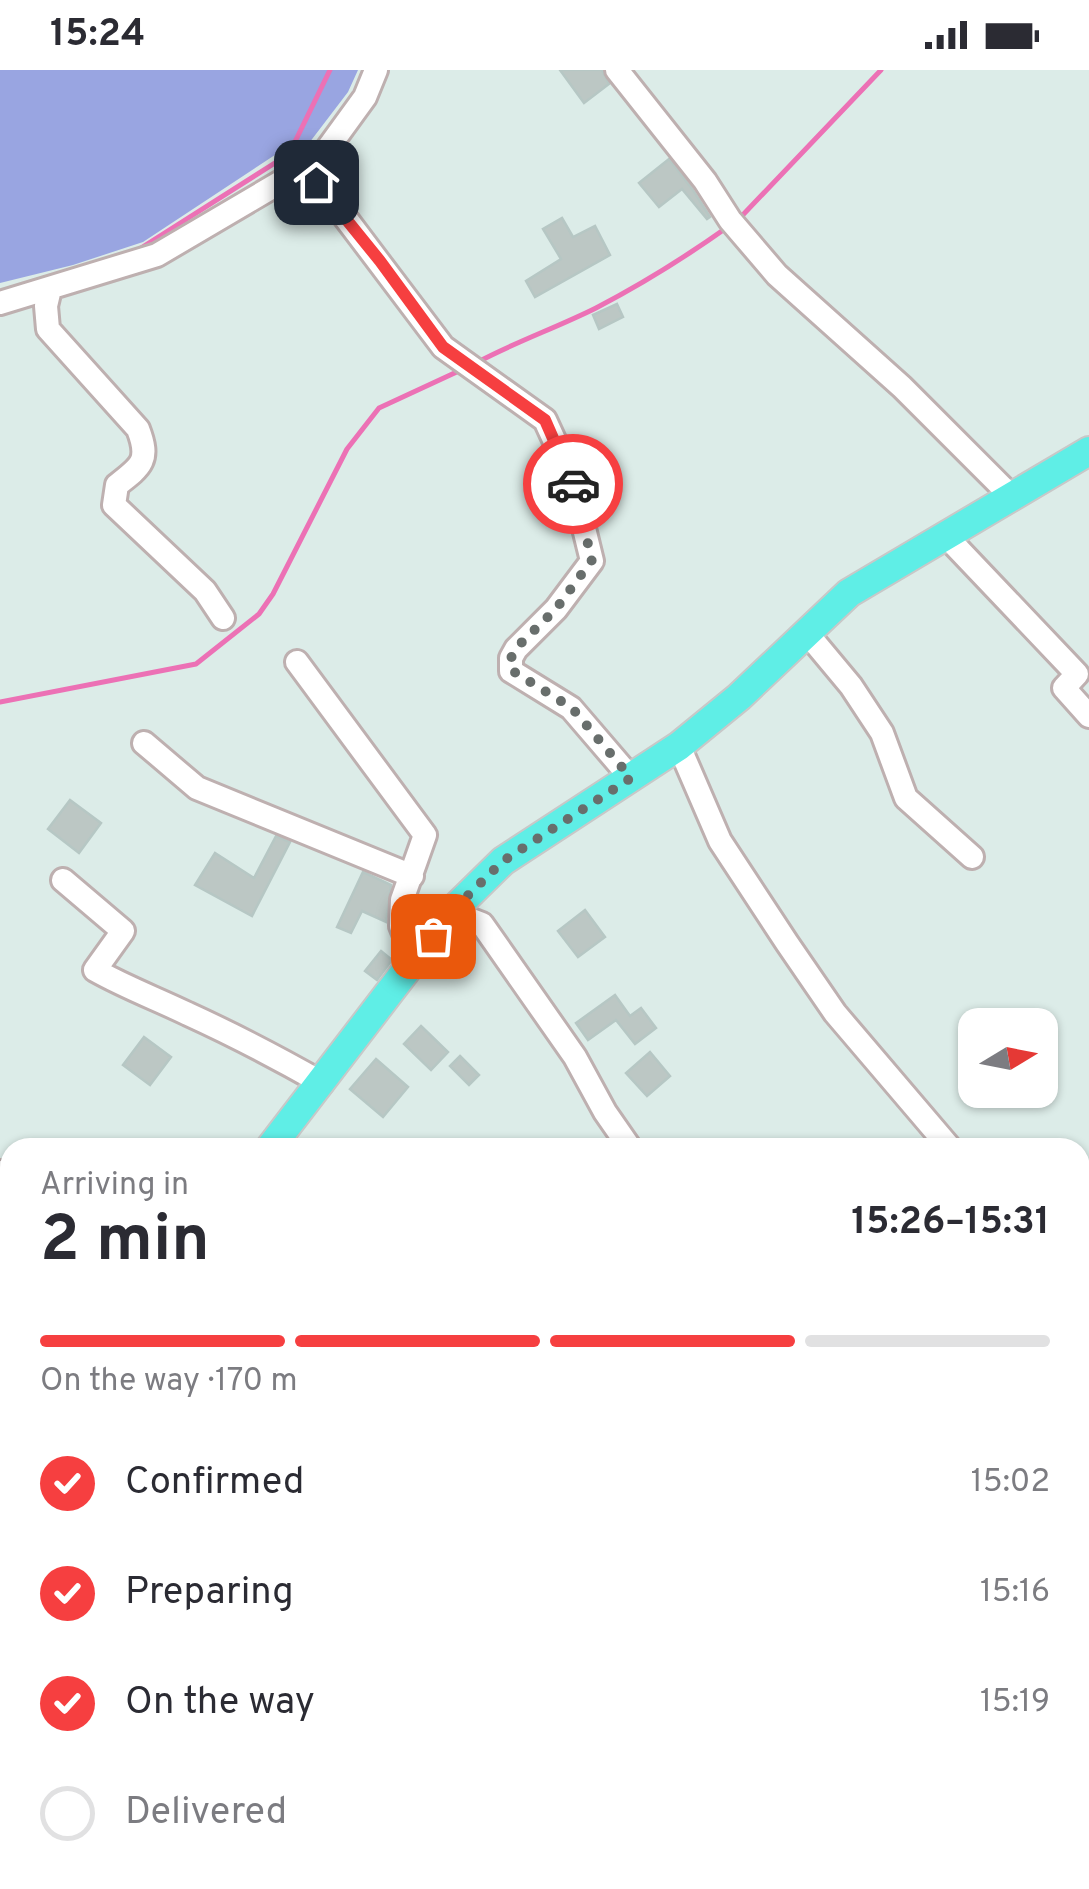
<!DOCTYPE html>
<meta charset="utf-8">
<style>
:root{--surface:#fff;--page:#f2f2f3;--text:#2b2b33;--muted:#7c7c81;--line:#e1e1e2;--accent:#f63f40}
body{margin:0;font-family:Overpass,sans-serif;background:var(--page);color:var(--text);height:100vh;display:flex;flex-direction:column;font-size:38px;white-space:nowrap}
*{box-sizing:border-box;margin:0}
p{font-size:32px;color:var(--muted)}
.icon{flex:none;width:55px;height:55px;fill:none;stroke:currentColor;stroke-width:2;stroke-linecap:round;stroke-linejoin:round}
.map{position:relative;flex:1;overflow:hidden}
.details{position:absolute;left:0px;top:1068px;width:1090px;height:752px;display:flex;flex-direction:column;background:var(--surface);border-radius:30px 30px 0 0;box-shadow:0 2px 8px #0004}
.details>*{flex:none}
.needle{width:65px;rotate:80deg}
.fabs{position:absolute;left:958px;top:938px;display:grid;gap:20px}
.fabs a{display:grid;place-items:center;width:100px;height:100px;border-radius:20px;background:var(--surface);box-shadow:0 2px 8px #0004;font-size:50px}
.pin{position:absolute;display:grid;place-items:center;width:85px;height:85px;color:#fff;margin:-42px;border-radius:20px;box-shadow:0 5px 15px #0006}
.courier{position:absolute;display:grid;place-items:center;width:100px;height:100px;margin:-50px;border:8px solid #f63f40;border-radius:50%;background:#fff;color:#222;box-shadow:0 2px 12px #0007}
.headline em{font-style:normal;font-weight:700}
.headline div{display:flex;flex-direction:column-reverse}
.headline{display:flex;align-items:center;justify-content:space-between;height:170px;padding:0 40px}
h1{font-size:65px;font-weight:700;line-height:75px}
.bar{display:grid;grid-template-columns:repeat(4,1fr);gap:15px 10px;align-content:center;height:120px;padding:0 40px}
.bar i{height:12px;border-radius:8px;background:var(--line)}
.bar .current{background:var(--accent)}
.bar p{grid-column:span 4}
ol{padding:0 40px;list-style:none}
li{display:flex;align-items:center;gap:30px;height:110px}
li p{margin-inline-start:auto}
li .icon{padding:10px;border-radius:50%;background:var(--accent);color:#fff;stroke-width:4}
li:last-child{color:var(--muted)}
li i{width:55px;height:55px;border:5px solid var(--line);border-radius:50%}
.status{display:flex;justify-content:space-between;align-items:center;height:70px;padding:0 50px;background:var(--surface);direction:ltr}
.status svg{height:28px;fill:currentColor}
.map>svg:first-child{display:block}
</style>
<div class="status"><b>15:24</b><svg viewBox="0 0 49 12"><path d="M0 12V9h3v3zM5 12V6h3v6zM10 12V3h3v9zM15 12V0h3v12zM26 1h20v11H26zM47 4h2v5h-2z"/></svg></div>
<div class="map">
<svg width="1089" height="1819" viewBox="0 0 1089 1819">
<rect width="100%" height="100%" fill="#dcece8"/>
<!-- green -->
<path fill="#99a5e1" d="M0 0H358L348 22 303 81H281L143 172 73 195 0 213Z"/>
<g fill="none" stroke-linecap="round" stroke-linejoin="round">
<!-- stream -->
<path stroke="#ec71b5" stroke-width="5" d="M738 150 881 0
M141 178 289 84 330 0
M476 293C515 272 556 258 596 238 642 214 687 186 729 156
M0 632 196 594 259 544 273 524 347 379 379 338 461 300"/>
</g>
<!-- building -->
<path fill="#bcc7c4" stroke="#b6c7c4" stroke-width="2.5" d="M560 0H602L609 14 584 33Z
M669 89 693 120 710 147 707 149 682 119 659 137 639 113Z
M562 148 573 167 595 156 610 185 535 227 526 211 561 189 543 159Z
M617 234 623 247 599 259 593 245Z
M70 730 101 753 79 783 48 759Z
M276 766 290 772 252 846 195 815 215 783 254 808Z
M363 802 391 815 386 852 362 841 351 863 337 857Z
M585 840 605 867 578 887 558 861Z
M381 881 392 890 377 910 365 901Z
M615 925 630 946 641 938 656 958 635 974 616 950 588 970 576 953Z
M421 956 448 982 431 1000 404 974Z
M144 967 171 987 150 1015 123 995Z
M650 982 670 1006 647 1026 626 1003Z
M460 986 479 1005 469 1015 450 996Z
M376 989 408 1017 383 1047 350 1019Z"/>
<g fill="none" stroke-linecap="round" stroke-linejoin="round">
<defs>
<path id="minor" d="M617 0 705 111 730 150 777 205 902 317 1012 427
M296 100 315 113 338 138 443 277 545 350 572 409 592 491 556 539 516 579 511 588V601L571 638 631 708
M50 219 46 236 48 259 138 359C150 390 142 396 117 415L114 435 205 521 223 548
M0 233 157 185 320 89 365 27 376 0
M945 465 1077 604 1064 618 1089 646
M806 562 851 616 882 663 906 728 972 787
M297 592 425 765 402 830 401 856 415 890
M144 673 197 718 412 806
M679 676 720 771 787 873 835 943 950 1078
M63 810 123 861 95 900C125 917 157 929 188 944 234 965 278 988 322 1013
M451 842 482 854 575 987 605 1042 630 1078
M0 1102 10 1109
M1080 1219 1089 1214
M1080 1314 1089 1323
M1080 1684 1089 1687
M368 1810 375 1819
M1002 1810 1013 1819
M112 1819 123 1810
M578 1819 587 1810
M898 1819 908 1810"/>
<path id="major" d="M270 1078 451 842 503 791 679 676 739 627 849 523 1089 381
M0 1462 10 1450"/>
</defs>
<!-- minor casing -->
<use href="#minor" stroke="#beb0b0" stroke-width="28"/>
<!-- major casing -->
<use href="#major" stroke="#c8c8c8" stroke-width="32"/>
<!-- minor -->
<use href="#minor" stroke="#fff" stroke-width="22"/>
<!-- major -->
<use href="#major" stroke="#5feee6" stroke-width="28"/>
</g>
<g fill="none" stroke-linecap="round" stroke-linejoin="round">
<!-- done -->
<path stroke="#686e6c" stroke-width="10" stroke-dasharray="0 18" d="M433 866 451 842 503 791 631 708 572 638 511 600V588L516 578 556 539 592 490 573 414"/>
<!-- route -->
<path stroke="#f63f40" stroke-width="12" d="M316 112 380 191 443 277 545 350 573 414"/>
</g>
</svg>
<div class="fabs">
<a><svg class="needle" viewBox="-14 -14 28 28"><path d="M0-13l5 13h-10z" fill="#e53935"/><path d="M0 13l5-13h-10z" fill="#7c7c81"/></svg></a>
</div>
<div class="pin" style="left:433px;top:866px;background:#ea580c"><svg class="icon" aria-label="bag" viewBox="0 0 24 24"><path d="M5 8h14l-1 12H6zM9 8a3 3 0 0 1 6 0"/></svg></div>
<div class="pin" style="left:316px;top:112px;background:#1f2937"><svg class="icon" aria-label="home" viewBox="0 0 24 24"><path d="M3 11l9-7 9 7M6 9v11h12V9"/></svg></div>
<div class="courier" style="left:573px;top:414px"><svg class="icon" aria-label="car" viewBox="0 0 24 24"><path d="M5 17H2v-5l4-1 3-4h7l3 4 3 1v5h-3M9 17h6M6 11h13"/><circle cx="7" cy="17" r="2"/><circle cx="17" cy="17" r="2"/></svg></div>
<section class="details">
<div class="headline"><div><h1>2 min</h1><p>Arriving in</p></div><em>15:26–15:31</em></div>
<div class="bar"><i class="current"></i><i class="current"></i><i class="current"></i><i></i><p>On the way · 170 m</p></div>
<ol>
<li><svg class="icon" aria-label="check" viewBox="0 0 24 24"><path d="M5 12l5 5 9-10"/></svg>Confirmed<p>15:02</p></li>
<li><svg class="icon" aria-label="check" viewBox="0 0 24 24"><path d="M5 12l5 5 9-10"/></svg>Preparing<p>15:16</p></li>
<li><svg class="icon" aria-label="check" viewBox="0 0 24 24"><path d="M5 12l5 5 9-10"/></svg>On the way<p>15:19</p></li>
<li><i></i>Delivered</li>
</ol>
</section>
</div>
